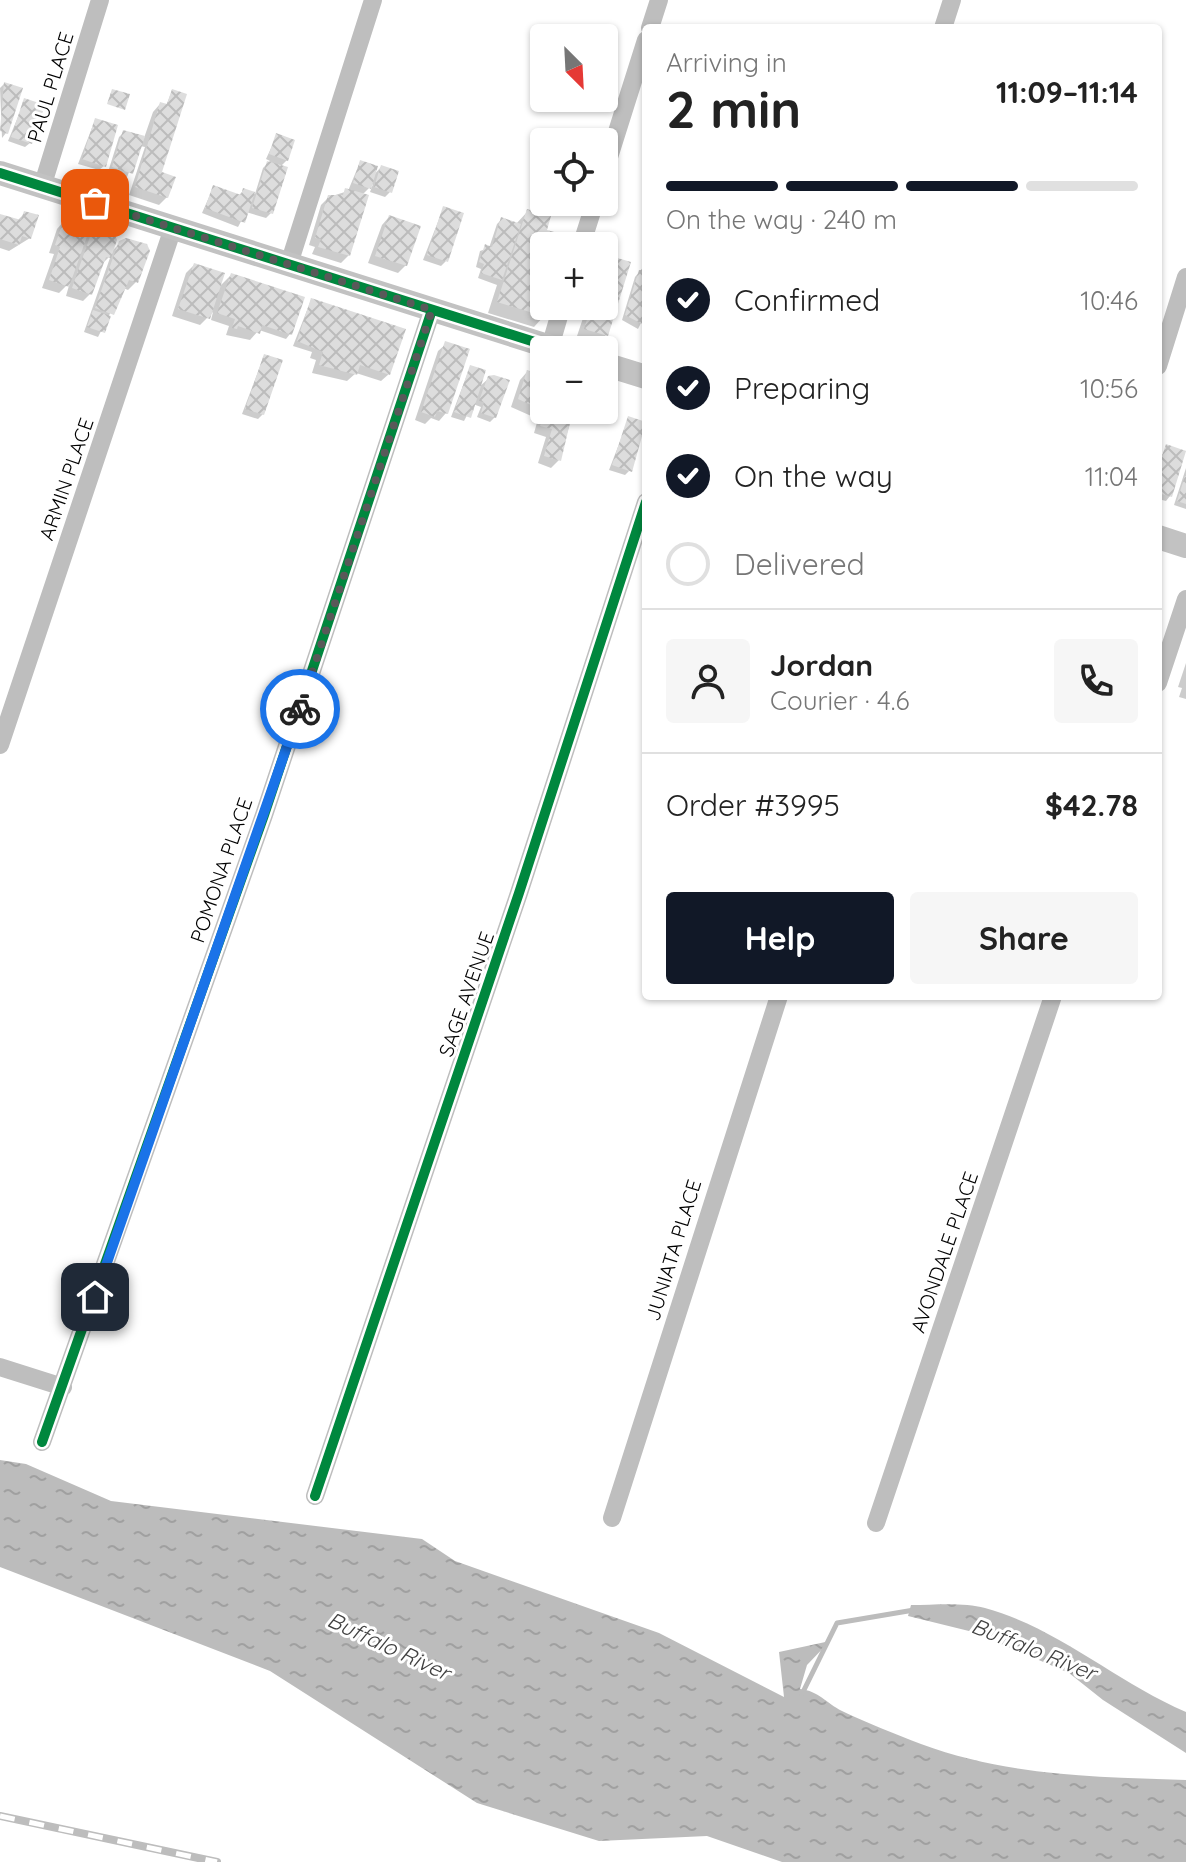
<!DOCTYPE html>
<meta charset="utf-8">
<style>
:root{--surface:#fff;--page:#f6f6f6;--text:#222;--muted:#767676;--line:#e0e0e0;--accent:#111827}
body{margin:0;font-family:Quicksand,sans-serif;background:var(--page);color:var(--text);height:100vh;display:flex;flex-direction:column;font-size:30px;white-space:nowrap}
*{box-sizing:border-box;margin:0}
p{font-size:26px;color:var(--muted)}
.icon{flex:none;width:44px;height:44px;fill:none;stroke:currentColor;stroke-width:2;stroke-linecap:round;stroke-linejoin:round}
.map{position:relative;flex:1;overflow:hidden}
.details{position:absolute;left:642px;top:24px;width:520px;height:976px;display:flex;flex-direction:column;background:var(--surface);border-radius:8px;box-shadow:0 2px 6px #0004}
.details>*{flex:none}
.needle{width:52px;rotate:156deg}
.buttons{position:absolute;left:530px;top:24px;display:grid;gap:16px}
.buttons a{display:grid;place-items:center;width:88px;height:88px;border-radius:8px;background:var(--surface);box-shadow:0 2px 6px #0004;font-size:40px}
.pin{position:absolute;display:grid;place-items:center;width:68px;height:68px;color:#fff;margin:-34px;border-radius:16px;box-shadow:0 4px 12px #0006}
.courier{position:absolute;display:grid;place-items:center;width:80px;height:80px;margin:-40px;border:6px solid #1a73e8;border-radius:50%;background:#fff;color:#222;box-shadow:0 2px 10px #0007}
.summary em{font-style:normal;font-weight:700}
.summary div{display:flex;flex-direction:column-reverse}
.summary{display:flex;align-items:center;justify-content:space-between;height:136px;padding:0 24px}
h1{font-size:52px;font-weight:700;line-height:60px}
.bar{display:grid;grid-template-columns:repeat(4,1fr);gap:12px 8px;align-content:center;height:96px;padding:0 24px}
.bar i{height:10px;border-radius:6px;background:var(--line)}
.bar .on{background:var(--accent)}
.bar p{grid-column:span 4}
.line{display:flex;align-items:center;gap:20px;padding:0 24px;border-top:2px solid var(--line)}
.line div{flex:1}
.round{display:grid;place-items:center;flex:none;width:84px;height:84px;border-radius:8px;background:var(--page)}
ol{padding:0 24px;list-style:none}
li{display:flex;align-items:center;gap:24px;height:88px}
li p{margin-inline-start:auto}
li .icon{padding:8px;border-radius:50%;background:var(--accent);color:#fff;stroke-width:4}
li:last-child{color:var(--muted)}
li i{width:44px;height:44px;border:4px solid var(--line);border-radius:50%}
.cta{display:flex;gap:16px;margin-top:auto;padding:16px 24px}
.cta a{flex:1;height:92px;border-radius:8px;background:var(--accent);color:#fff;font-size:32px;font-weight:700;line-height:92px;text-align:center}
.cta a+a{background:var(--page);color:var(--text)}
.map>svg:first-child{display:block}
</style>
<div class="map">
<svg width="1186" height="1862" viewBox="0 0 1186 1862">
<defs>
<pattern id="water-ripples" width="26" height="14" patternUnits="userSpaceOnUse" patternTransform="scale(2)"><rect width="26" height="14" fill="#bcbcbc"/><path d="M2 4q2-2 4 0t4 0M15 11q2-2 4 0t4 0" fill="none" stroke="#a0a0a0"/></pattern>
<pattern id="building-cross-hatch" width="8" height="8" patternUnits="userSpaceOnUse" patternTransform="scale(2)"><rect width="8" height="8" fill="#ddd"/><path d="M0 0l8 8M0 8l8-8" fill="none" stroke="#bcbcbc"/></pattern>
</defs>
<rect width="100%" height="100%" fill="#fff"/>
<!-- water -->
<path fill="url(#water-ripples)" d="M0 1460 26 1464 111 1501 422 1539 455 1561 659 1633 784 1697 779 1652 830 1641 807 1665 800 1689C819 1691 826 1703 842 1711 867 1723 895 1734 921 1744 1008 1776 1094 1777 1186 1780V1862H782L707 1836 599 1841 477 1803 270 1671 0 1567Z
M911 1605C934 1605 963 1602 985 1608 1060 1629 1116 1682 1186 1712V1753L1103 1700 1069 1673 973 1632 908 1616Z"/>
<!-- shadow -->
<path fill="#0003" d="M4 84 6 133 2 138 0 88Z
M171 93 159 174 167 197 159 205 129 195 145 147 140 146 127 177 108 172 119 137 124 132 144 138 153 112 160 104 166 106Z
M25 100 30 143 25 147 8 141Z
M95 120 104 166 99 170 78 164Z
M277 135 287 160 280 167 271 213 266 218 246 212 238 227 202 213 213 188 238 196 244 190 255 194 263 168 270 161 266 159Z
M360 162 373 176 381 167 390 192 385 197 370 192 373 184 362 195 349 255 341 263 312 254 315 247 309 245 321 205 329 197 348 191Z
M443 209 446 261 441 266 423 260Z
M528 211 544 231 567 246H544V306H548L544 316 534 327 488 313 497 285 478 278 481 269 476 267 480 251 489 248 497 224 502 219 516 224Z
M25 213 30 238 9 251 0 248V216L17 221Z
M389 217 406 265 398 273 368 263 382 225Z
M64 221 84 239 93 230 111 252 121 242 147 251 136 282 128 290 123 288 98 337 84 332 111 255 101 265 90 294 83 301 66 296 70 282 59 293 42 288 54 254 49 253 57 229Z
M614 259 606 335 598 343 577 336 587 306H604V271Z
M194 265 218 288 231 275 290 334 286 339 259 330 250 340 226 335 229 326 211 320 213 312 200 325 172 316 186 273Z
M645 265 646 313 638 329 622 320 635 277Z
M311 300 389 374 381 381 356 373 347 381 312 373 316 360 310 358 312 352 293 346Z
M446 344V413L439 421 431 418 425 424 415 420 438 351Z
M264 356 263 414 258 419 242 414Z
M470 367 478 388 489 378 495 417 490 422 477 417 481 407 473 404 464 421 451 417Z
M527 372 544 376V410H574L559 460 551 468 538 463 546 437 534 433 538 419 511 407 520 380Z
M629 418 630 470 625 475 609 470Z
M1167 446 1170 496 1166 501 1158 499V463Z
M1186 468V509L1174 505Z
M1186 663V699L1179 697 1182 688 1178 687Z"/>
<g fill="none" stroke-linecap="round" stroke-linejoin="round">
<!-- stream -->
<path stroke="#bcbcbc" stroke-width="5" d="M802 1694 837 1623 914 1610"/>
</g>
<!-- building -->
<path fill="url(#building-cross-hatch)" d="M4 82 23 88 8 134 0 131Z
M112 89 130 94 125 110 107 104Z
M172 89 187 94 162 172 176 177 168 198 135 187 160 102 167 104Z
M24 98 45 105 32 144 11 137Z
M95 118 118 125 106 167 82 159Z
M123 130 145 136 133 174 112 167Z
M276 133 295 140 288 161 269 154Z
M360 160 378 166 371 189 353 183Z
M267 161 288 167 273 214 252 208Z
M381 165 399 171 392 193 374 187Z
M213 185 241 195 243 188 255 192 245 223 205 208Z
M345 188 369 195 350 256 318 247 321 239 315 238 328 195H343Z
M443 206 464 213 448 262 427 255Z
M527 209 551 216 547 230 572 237 569 246H544V306H550L546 317 497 302Z
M24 211 39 215 31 239 22 236 19 245 0 239V214L21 220Z
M389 215 421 226 407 266 375 256Z
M501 217 521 224 502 280 481 273 484 264 479 262 485 244 492 247Z
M64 219 90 228 69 287 49 280 60 247 55 245Z
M93 228 115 235 117 240 111 258 106 257 92 295 72 288Z
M126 238 147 244 150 251 138 283 129 280 114 315 95 308 119 241Z
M614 257 631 262 608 336 584 329 591 306H604V276Z
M646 261V319L644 325 625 315 639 270H642Z
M194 263 225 273 210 319 178 309Z
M231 273 305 297 292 335 262 325 260 334 238 326 237 329 232 328 235 319 217 313Z
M311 298 406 329 390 375 360 365 357 375 319 365 323 352 297 341Z
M93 310 111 316 105 333 87 327Z
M445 341 470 349 448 414 437 411 435 417 421 412Z
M264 354 283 360 264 415 245 409Z
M470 365 486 370 471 418 454 412Z
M527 370 544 376V411L518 399Z
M494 375 510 380 496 418 481 413 484 402 479 401 488 376Z
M545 410H573L561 461 544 456 552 429 540 426Z
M628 416 646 422 632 472 612 465Z
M1166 444 1186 451 1172 497 1158 493V468Z
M1185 476H1186V504L1177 501Z"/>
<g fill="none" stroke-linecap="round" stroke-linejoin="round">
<!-- street -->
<path stroke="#bebebe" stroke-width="18" d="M650 28 659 0
M943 28 952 0
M604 173 646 40
M42 187 100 0
M581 246 595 202
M289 264 373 0
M550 347 562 306
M1158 366 1186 277
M1158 683 1186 599
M0 745 173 228
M0 1367 63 1387
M42 1442 264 815 432 310
M315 1496 519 893 646 502
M612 1518 779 996
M876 1523 1053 996"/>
<!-- secondary -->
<path stroke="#c2c2c2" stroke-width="24" d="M0 173 560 350
M604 364 646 377
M1158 537 1186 546"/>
<defs>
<path id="rail" d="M0 1816 217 1862"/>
</defs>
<!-- rail casing -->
<use href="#rail" stroke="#bdbdbd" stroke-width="8"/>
<!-- rail -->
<use href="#rail" stroke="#fff" stroke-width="5" stroke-dasharray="15" stroke-linecap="butt"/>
<defs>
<path id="cycleway" d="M0 173 560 350
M42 1442 264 815 432 310
M315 1496 519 893 646 502"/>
</defs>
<!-- cycleway casing -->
<use href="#cycleway" stroke="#fff" stroke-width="15"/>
<!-- cycleway -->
<use href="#cycleway" stroke="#00873e" stroke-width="10"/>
</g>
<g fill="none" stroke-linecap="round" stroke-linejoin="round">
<!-- done -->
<path stroke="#595959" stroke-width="8" stroke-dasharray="0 14.4" d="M95 203 432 310 300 709"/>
<!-- route -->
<path stroke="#1a73e8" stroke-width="10" d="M95 1297 300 709"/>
</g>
<g text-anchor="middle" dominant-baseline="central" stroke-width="6" stroke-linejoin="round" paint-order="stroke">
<!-- street labels -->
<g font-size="20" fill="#000" stroke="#fff">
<text transform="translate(50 87) rotate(-73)">PAUL PLACE</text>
<text transform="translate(66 479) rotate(-71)">ARMIN PLACE</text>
<text transform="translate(221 870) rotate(-71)">POMONA PLACE</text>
<text transform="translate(466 994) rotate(-71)">SAGE AVENUE</text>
<text transform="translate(673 1250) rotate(-73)">JUNIATA PLACE</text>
<text transform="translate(944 1252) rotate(-71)">AVONDALE PLACE</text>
</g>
<!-- water labels -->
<g font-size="22" font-style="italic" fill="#414141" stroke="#fff">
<text transform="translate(389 1646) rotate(25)">Buffalo River</text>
<text transform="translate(1034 1649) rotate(22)">Buffalo River</text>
</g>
</g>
</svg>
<div class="buttons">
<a><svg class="needle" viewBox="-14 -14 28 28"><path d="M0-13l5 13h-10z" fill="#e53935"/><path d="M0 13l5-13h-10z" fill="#767676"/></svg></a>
<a><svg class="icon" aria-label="locate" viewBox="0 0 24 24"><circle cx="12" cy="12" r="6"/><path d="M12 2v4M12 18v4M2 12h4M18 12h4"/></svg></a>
<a>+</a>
<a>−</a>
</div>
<div class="pin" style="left:95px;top:203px;background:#ea580c"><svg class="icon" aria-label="bag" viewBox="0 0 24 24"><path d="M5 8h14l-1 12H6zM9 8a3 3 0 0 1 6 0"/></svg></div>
<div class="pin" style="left:95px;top:1297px;background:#1f2937"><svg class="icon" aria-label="home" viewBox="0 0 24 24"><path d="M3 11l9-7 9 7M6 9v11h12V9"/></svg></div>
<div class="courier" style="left:300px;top:709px"><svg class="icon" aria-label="bike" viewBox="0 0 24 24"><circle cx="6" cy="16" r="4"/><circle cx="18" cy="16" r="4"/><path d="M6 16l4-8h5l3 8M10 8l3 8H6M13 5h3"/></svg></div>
<section class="details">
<div class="summary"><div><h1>2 min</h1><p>Arriving in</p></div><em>11:09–11:14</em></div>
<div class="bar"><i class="on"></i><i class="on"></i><i class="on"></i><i></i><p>On the way · 240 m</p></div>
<ol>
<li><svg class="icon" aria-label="check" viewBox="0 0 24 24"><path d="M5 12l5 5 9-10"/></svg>Confirmed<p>10:46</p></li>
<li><svg class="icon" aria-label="check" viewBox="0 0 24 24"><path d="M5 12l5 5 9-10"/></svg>Preparing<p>10:56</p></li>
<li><svg class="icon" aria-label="check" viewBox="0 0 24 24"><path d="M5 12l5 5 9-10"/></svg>On the way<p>11:04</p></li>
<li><i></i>Delivered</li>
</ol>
<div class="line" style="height:144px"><a class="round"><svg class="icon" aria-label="person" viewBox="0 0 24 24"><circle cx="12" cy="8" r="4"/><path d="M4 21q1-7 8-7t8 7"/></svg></a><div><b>Jordan</b><p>Courier · 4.6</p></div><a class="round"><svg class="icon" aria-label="phone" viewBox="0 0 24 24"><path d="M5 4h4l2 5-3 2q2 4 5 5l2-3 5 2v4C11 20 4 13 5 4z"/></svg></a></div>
<div class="line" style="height:104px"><div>Order #3995</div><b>$42.78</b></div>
<div class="cta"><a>Help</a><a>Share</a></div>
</section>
</div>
